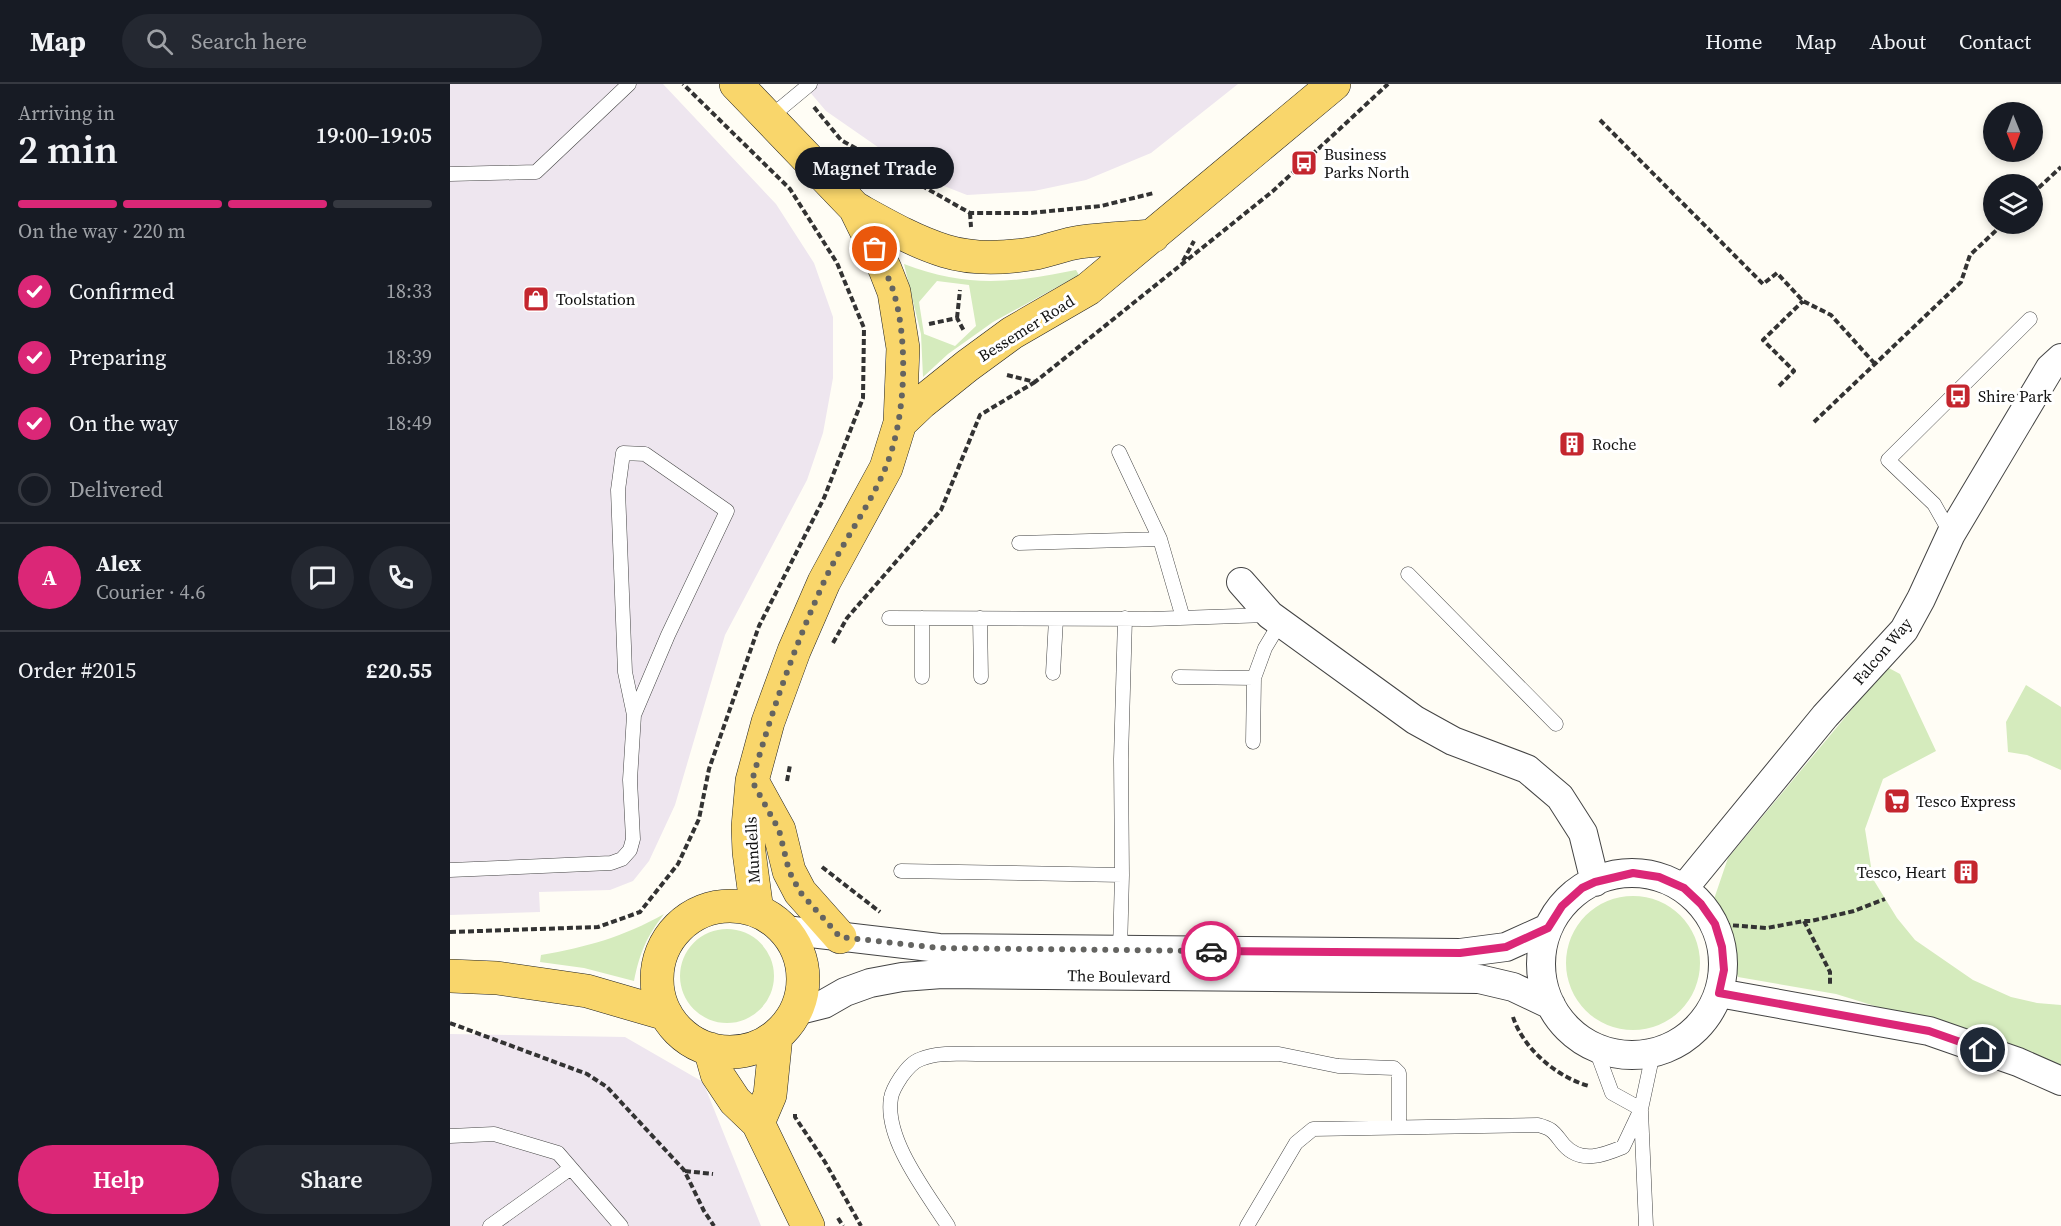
<!DOCTYPE html>
<meta charset="utf-8">
<style>
:root{--surface:#171b24;--page:#242831;--text:#f1f3f6;--muted:#9ea1a6;--line:#363941;--accent:#db2777}
body{margin:0;font-family:"Source Serif 4",serif;background:var(--page);color:var(--text);height:100vh;display:flex;flex-direction:column;font-size:22px;white-space:nowrap}
*{box-sizing:border-box;margin:0}
p{font-size:20px;color:var(--muted)}
.icon{flex:none;width:33px;height:33px;fill:none;stroke:currentColor;stroke-width:2;stroke-linecap:round;stroke-linejoin:round}
.map{position:relative;flex:1;overflow:hidden}
.drawer{display:flex;flex-direction:column;background:var(--surface);width:450px}
.drawer>*{flex:none}
.needle{width:39px;rotate:179deg}
.fabs{position:absolute;left:1533px;top:18px;display:grid;gap:12px}
.fabs a{display:grid;place-items:center;width:60px;height:60px;border-radius:50%;background:var(--surface);box-shadow:0 3px 9px #0003;font-size:30px}
.pin{position:absolute;display:grid;place-items:center;width:51px;height:51px;color:#fff;margin:-26px;border:3px solid #fff;border-radius:50%;box-shadow:0 2px 6px #0007}
.courier{position:absolute;display:grid;place-items:center;width:60px;height:60px;margin:-30px;border:4px solid #db2777;border-radius:50%;background:#fff;color:#222;box-shadow:0 2px 8px #0007}
.bubble{position:absolute;height:42px;border-radius:21px;background:var(--surface);box-shadow:0 3px 9px #0003;font-size:20px;font-weight:600;line-height:42px;text-align:center}
.head em{font-style:normal;font-weight:600}
.head div{display:flex;flex-direction:column-reverse}
.head{display:flex;align-items:center;justify-content:space-between;height:102px;padding:0 18px}
h1{font-size:39px;font-weight:600;line-height:45px}
.bar{display:grid;grid-template-columns:repeat(4,1fr);gap:9px 6px;align-content:center;height:72px;padding:0 18px}
.bar i{height:8px;border-radius:4px;background:var(--line)}
.bar .selected{background:var(--accent)}
.bar p{grid-column:span 4}
.line{display:flex;align-items:center;gap:15px;padding:0 18px;border-top:2px solid var(--line)}
.line div{flex:1}
.round{display:grid;place-items:center;flex:none;width:63px;height:63px;border-radius:32px;background:var(--page)}
ol{padding:0 18px;list-style:none}
li{display:flex;align-items:center;gap:18px;height:66px}
li p{margin-inline-start:auto}
li .icon{padding:6px;border-radius:50%;background:var(--accent);color:#fff;stroke-width:4}
li:last-child{color:var(--muted)}
li i{width:33px;height:33px;border:3px solid var(--line);border-radius:50%}
.button{display:flex;gap:12px;margin-top:auto;padding:12px 18px}
.button a{flex:1;height:69px;border-radius:36px;background:var(--accent);color:#fff;font-size:24px;font-weight:600;line-height:69px;text-align:center}
.button a+a{background:var(--page);color:var(--text)}
header{display:flex;align-items:center;gap:36px;box-sizing:border-box;height:84px;padding:0 30px;background:var(--surface);border-bottom:2px solid var(--line)}
header strong{font-size:28px}
nav{display:flex;gap:33px;margin-inline-start:auto;font-size:21px}
.search{width:420px;height:54px;background:var(--page);display:flex;align-items:center;gap:15px;box-sizing:border-box;padding:0 21px;border-radius:33px;color:var(--muted);font-size:22px}
main{display:flex;flex:1;min-height:0}
.map>svg:first-child{display:block}
</style>
<header>
<strong>Map</strong>
<div class="search"><svg class="icon" aria-label="search" viewBox="0 0 24 24"><circle cx="10" cy="10" r="6"/><path d="M15 15l6 6"/></svg>Search here</div>
<nav><a>Home</a><a>Map</a><a>About</a><a>Contact</a></nav>
</header>
<main>
<section class="drawer">
<div class="head"><div><h1>2 min</h1><p>Arriving in</p></div><em>19:00–19:05</em></div>
<div class="bar"><i class="selected"></i><i class="selected"></i><i class="selected"></i><i></i><p>On the way · 220 m</p></div>
<ol>
<li><svg class="icon" aria-label="check" viewBox="0 0 24 24"><path d="M5 12l5 5 9-10"/></svg>Confirmed<p>18:33</p></li>
<li><svg class="icon" aria-label="check" viewBox="0 0 24 24"><path d="M5 12l5 5 9-10"/></svg>Preparing<p>18:39</p></li>
<li><svg class="icon" aria-label="check" viewBox="0 0 24 24"><path d="M5 12l5 5 9-10"/></svg>On the way<p>18:49</p></li>
<li><i></i>Delivered</li>
</ol>
<div class="line" style="height:108px"><b class="round" style="background:var(--accent);color:#fff">A</b><div><b>Alex</b><p>Courier · 4.6</p></div><a class="round"><svg class="icon" aria-label="chat" viewBox="0 0 24 24"><path d="M4 5h16v11H9l-5 4z"/></svg></a><a class="round"><svg class="icon" aria-label="phone" viewBox="0 0 24 24"><path d="M5 4h4l2 5-3 2q2 4 5 5l2-3 5 2v4C11 20 4 13 5 4z"/></svg></a></div>
<div class="line" style="height:78px"><div>Order #2015</div><b>£20.55</b></div>
<div class="button"><a>Help</a><a>Share</a></div>
</section>
<div class="map">
<svg width="1611" height="1142" viewBox="0 0 1611 1142">
<rect width="100%" height="100%" fill="#fffdf5"/>
<!-- industrial -->
<path fill="#eee6ef" d="M0 0H213L326 120 364 179 383 233V294L373 349 357 396 275 551 225 721 199 777 183 797 160 806 89 808 90 828 0 831Z
M353 0H788L701 69 636 96 584 107 517 111 471 93 376 27Z
M0 950 175 953 253 998 311 1142H0Z"/>
<!-- green -->
<path fill="#d5ebbd" fill-rule="evenodd" d="M454 180C517 204 562 199 626 186L629 191 543 238 498 270 473 293 471 250ZM487 197 519 201 526 242 505 262 474 250 469 218Z
M1437 583 1450 590 1486 667 1433 695 1415 745 1423 795 1447 834 1465 856 1523 896 1561 913 1587 919 1611 921V988L1509 948 1386 910 1288 893 1264 815 1278 774Z
M1576 601 1611 623V686L1577 671 1558 668 1556 638Z
M1116 879a67 67 0 1 1 134 0a67 67 0 1 1-134 0Z
M214 830C196 854 190 868 184 897L134 884 90 878 91 871C137 863 173 853 214 830Z
M230 892a47 47 0 1 1 94 0a47 47 0 1 1-94 0Z"/>
<g fill="none" stroke-linecap="round" stroke-linejoin="round">
<defs>
<path id="service" d="M319 34 360 0
M0 90 86 88 179 0
M669 368 710 455 733 534
M1501 450 1484 420 1438 376 1580 235
M569 459 710 455
M958 490 1106 640
M439 534 700 535 818 531
M472 534V593
M530 534 531 593
M603 589 606 535
M729 593 804 594
M803 658 804 594 815 564 830 539
M0 786 161 779 172 775 180 766 183 755 180 696 184 631 175 588 168 406 173 369 195 370 277 427 218 551 184 631
M451 787 672 791
M670 867 672 791 671 675 675 534
M1145 963 1162 1009 1191 1025
M1191 1027 1196 1142
M0 1052 44 1050 108 1069 171 1142
M40 1142 121 1084
M498 1142C477 1109 434 1055 441 1014 442 1007 447 999 451 993 456 986 462 978 471 975 487 968 508 970 526 970H829L888 982 944 984 949 989V1043
M797 1142 846 1059 863 1045 1088 1041C1104 1045 1104 1049 1114 1061 1131 1080 1154 1071 1173 1063L1191 1025 1203 969"/>
<path id="minor" d="M791 498 820 531 965 636 1003 657 1077 685 1110 713 1133 749 1145 798
M1091 880a91 91 0 1 1 182 0a91 91 0 1 1-182 0Z
M1234 804 1375 632 1454 546 1471 515 1501 450 1600 284 1611 274
M335 846 489 864 1010 869 1056 863 1098 844
M1269 909 1479 947 1568 978 1611 997
M346 927 374 920 395 908 420 899 452 893 492 890 1029 895 1063 903 1101 921"/>
<path id="primary" d="M286 0 405 124 435 185 444 208 453 264 450 339 436 384 374 498 344 567 318 638 302 697 298 743 299 768 307 827
M405 124C434 140 463 157 495 167 524 176 557 174 586 169 601 166 615 160 630 158 655 155 679 154 703 152
M450 339 471 319 517 282 562 249 638 205 884 0
M302 697 329 746 339 787 350 808 390 853
M207 895a73 73 0 1 1 146 0a73 73 0 1 1-146 0Z
M0 892 47 894 137 907 216 930
M260 965 267 990 285 1017 308 1039 358 1142
M308 1039 320 1011 326 952"/>
</defs>
<!-- service casing -->
<use href="#service" stroke="#444" stroke-width="15"/>
<!-- minor casing -->
<use href="#minor" stroke="#444" stroke-width="30"/>
<!-- primary casing -->
<use href="#primary" stroke="#222" stroke-width="34"/>
<!-- path -->
<path stroke="#333" stroke-width="4" stroke-dasharray="6 3" stroke-linecap="butt" d="M364 23 391 56 520 129H580L651 122 704 109
M1150 36 1313 200 1327 189 1353 217 1381 231 1425 280
M1582 110 1611 83
M520 129 521 143
M733 177 744 157
M507 234 510 206
M479 240 507 234 514 247
M557 291 585 298 823 107 938 0
M1329 302 1344 287 1313 256 1353 217
M1364 338 1511 198 1520 171 1553 140
M383 559 397 534 491 426 530 331 585 298
M337 697 340 681
M372 783 430 828
M1354 837 1380 888V902
M1265 840 1317 844 1354 837H1361L1404 827 1435 815
M0 848 148 843 190 828 228 780 249 735 259 685 309 542 374 414 413 314 414 244 387 179 340 105 233 0
M1063 933C1073 964 1106 993 1139 1002
M0 939 137 990 157 1003 234 1086 254 1127 264 1142
M345 1030V1033L375 1078 411 1142
M235 1087 263 1090
M388 1134 393 1142"/>
<!-- service -->
<use href="#service" stroke="#fff" stroke-width="14"/>
<!-- minor -->
<use href="#minor" stroke="#fff" stroke-width="28"/>
<!-- primary -->
<use href="#primary" stroke="#f9d66b" stroke-width="33"/>
</g>
<g fill="none" stroke-linecap="round" stroke-linejoin="round">
<!-- done -->
<path stroke="#646461" stroke-width="6" stroke-dasharray="0 10.8" d="M425 165C431 178 438 192 443 206 459 257 456 336 435 385 418 425 391 460 373 500 344 564 321 629 302 697L329 746 339 787 350 808 390 853 489 864 761 867"/>
<!-- route -->
<path stroke="#db2777" stroke-width="8" d="M761 867 1010 869 1056 863 1098 844 1112 822 1132 804 1145 798 1183 789 1209 793 1234 804 1251 820 1265 840 1272 863 1274 886 1269 909 1479 947 1533 966"/>
</g>
<!-- icons -->
<defs>
<symbol id="bus-square" viewBox="-11 -11 22 22"><rect x="-9" y="-9" width="18" height="18" rx="4" fill="#c4262e" stroke="#fff"/><path d="M-5-6H5V4H4V6H2V4H-2V6H-4V4H-5ZM-3.5-4V0h7V-4ZM-3.5 1.2v1.5H-2V1.2ZM2 1.2v1.5H3.5V1.2Z" fill="#fff"/></symbol>
<symbol id="shop-square" viewBox="-11 -11 22 22"><rect x="-9" y="-9" width="18" height="18" rx="4" fill="#c4262e" stroke="#fff"/><path d="M-5-2.5h2.3a2.7 3.5 0 0 1 5.4 0H5L5.5 6h-11ZM-1.5-2.5h3a1.5 2.3 0 0 0-3 0Z" fill="#fff"/></symbol>
<symbol id="building-square" viewBox="-11 -11 22 22"><rect x="-9" y="-9" width="18" height="18" rx="4" fill="#c4262e" stroke="#fff"/><path d="M-4-6H4V6H1V3H-1V6H-4ZM-2.5-4.3h1.7v1.8h-1.7ZM.8-4.3h1.7v1.8H.8ZM-2.5-1h1.7V.8h-1.7ZM.8-1h1.7V.8H.8Z" fill="#fff"/></symbol>
<symbol id="supermarket-square" viewBox="-11 -11 22 22"><rect x="-9" y="-9" width="18" height="18" rx="4" fill="#c4262e" stroke="#fff"/><path d="M-6-5.5h2.5l.6 2H6L4.5 2H-2.5L-4.4-4H-6ZM-1.5 3.2a1.3 1.3 0 1 0 .1 0ZM3 3.2a1.3 1.3 0 1 0 .1 0Z" fill="#fff"/></symbol>
</defs>
<g fill-rule="evenodd">
<use href="#bus-square" x="839" y="64" width="30" height="30"/>
<use href="#shop-square" x="71" y="200" width="30" height="30"/>
<use href="#bus-square" x="1493" y="297" width="30" height="30"/>
<use href="#building-square" x="1107" y="345" width="30" height="30"/>
<use href="#supermarket-square" x="1432" y="702" width="30" height="30"/>
<use href="#building-square" x="1501" y="773" width="30" height="30"/>
</g>
<g text-anchor="middle" dominant-baseline="central" stroke-width="6" stroke-linejoin="round" paint-order="stroke">
<!-- poi labels -->
<g font-size="16" fill="#111" stroke="#fff" text-anchor="start">
<text x="874" y="70">Business<tspan x="874" dy="18">Parks North</tspan></text>
<text x="106" y="215">Toolstation</text>
<text x="1528" y="312">Shire Park</text>
<text x="1142" y="360">Roche</text>
<text x="1466" y="717">Tesco Express</text>
<text x="1496" y="788" text-anchor="end">Tesco, Heart</text>
</g>
<!-- street labels -->
<g font-size="16" fill="#111" stroke="#fff">
<text transform="translate(576 244) rotate(-32)">Bessemer Road</text>
<text transform="translate(1432 567) rotate(-50)">Falcon Way</text>
<text transform="translate(302 766) rotate(-93)">Mundells</text>
<text transform="translate(669 892) rotate(1)">The Boulevard</text>
</g>
</g>
</svg>
<div class="fabs">
<a><svg class="needle" viewBox="-14 -14 28 28"><path d="M0-13l5 13h-10z" fill="#e53935"/><path d="M0 13l5-13h-10z" fill="#9ea1a6"/></svg></a>
<a><svg class="icon" aria-label="layers" viewBox="0 0 24 24"><path d="M12 4l9 5-9 5-9-5zM3 14l9 5 9-5"/></svg></a>
</div>
<div class="pin" style="left:425px;top:165px;background:#ea580c"><svg class="icon" aria-label="bag" viewBox="0 0 24 24"><path d="M5 8h14l-1 12H6zM9 8a3 3 0 0 1 6 0"/></svg></div>
<div class="pin" style="left:1533px;top:966px;background:#1f2937"><svg class="icon" aria-label="home" viewBox="0 0 24 24"><path d="M3 11l9-7 9 7M6 9v11h12V9"/></svg></div>
<div class="courier" style="left:761px;top:867px"><svg class="icon" aria-label="car" viewBox="0 0 24 24"><path d="M5 17H2v-5l4-1 3-4h7l3 4 3 1v5h-3M9 17h6M6 11h13"/><circle cx="7" cy="17" r="2"/><circle cx="17" cy="17" r="2"/></svg></div>
<div class="bubble" style="left:345px;top:63px;width:159px">Magnet Trade</div>
</div>
</main>
